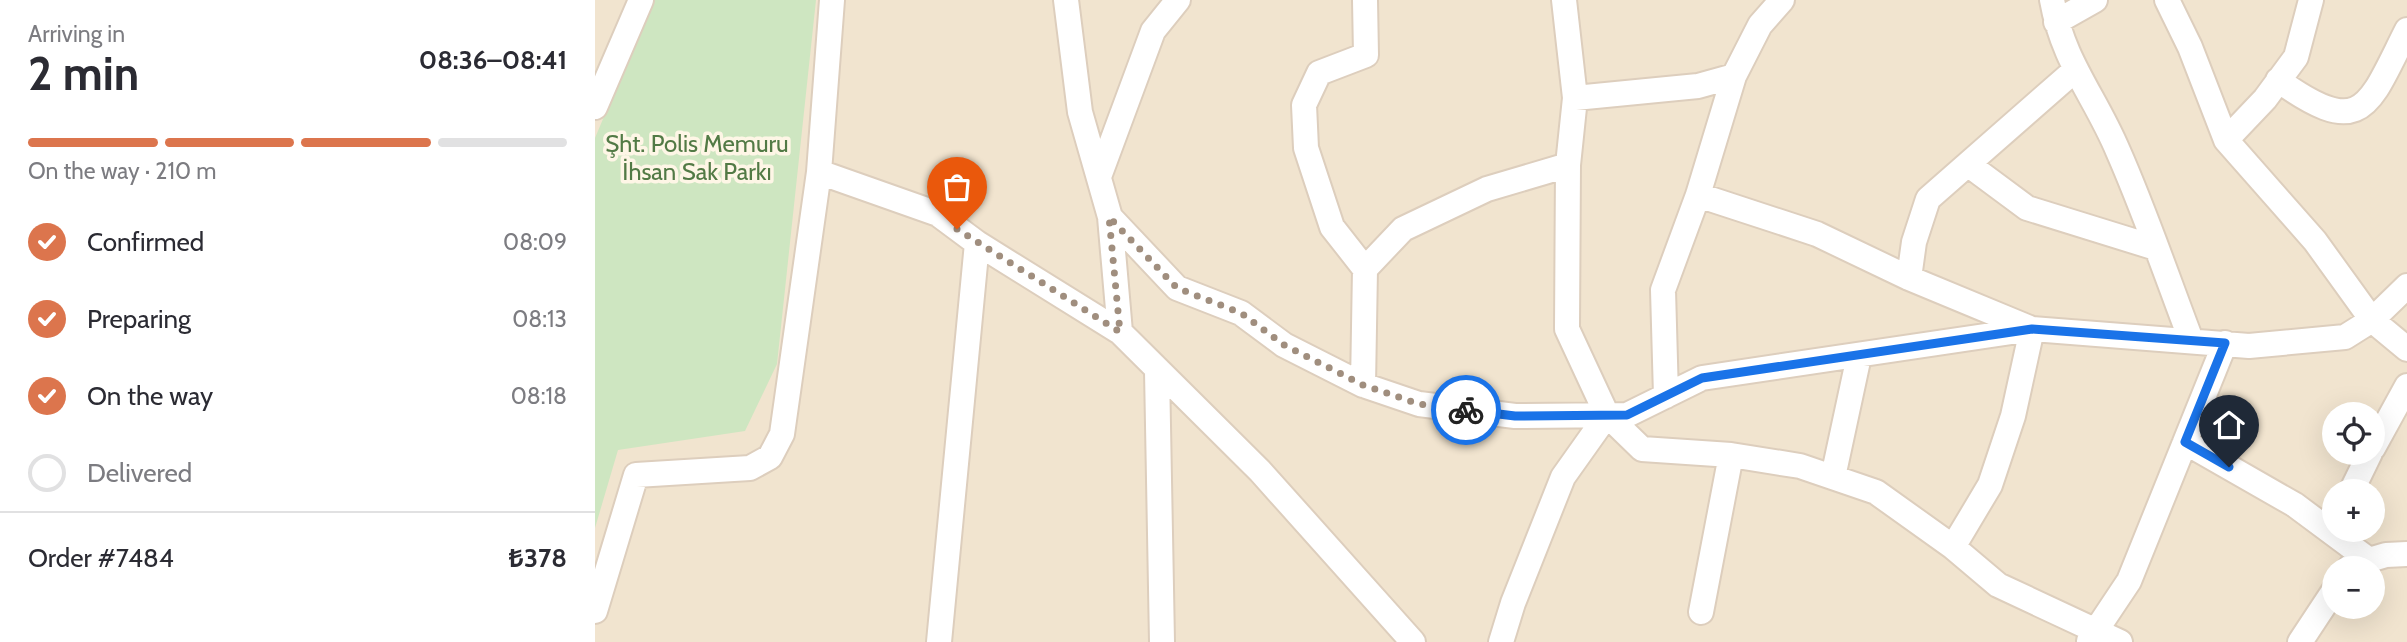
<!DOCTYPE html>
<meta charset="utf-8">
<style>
:root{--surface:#fff;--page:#f7f7f7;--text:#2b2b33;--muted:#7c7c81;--line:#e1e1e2;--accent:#dc754d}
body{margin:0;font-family:Cabin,sans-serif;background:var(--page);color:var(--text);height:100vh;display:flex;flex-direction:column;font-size:26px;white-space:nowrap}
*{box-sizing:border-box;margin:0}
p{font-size:23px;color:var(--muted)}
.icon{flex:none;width:38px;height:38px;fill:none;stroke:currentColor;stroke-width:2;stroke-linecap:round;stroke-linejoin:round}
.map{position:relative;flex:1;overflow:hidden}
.panel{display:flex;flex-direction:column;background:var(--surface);width:595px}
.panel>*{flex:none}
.tools{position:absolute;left:1727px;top:402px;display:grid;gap:14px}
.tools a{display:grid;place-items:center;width:63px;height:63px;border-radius:50%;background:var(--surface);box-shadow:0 7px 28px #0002;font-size:35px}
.pin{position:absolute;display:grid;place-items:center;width:60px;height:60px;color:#fff;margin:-72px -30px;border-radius:50% 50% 50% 0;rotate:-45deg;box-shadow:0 0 7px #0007}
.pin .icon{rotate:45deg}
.courier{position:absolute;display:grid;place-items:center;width:70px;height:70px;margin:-35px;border:5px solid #1a73e8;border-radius:50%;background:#fff;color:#222;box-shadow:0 2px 9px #0007}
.summary em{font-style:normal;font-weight:700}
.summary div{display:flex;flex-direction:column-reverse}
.summary{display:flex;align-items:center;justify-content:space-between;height:119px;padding:0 28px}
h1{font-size:46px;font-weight:700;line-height:52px}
.bar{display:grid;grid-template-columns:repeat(4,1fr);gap:10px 7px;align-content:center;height:84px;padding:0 28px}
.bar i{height:9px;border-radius:5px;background:var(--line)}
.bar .selected{background:var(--accent)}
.bar p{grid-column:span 4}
.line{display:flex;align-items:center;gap:18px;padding:0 28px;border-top:2px solid var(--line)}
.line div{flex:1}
ol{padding:0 28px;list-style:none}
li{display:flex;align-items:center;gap:21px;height:77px}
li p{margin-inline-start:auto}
li .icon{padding:7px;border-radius:50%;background:var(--accent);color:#fff;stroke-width:4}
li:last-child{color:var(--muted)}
li i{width:38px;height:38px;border:4px solid var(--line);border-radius:50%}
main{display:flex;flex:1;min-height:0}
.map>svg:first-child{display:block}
</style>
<main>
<section class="panel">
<div class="summary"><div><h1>2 min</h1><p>Arriving in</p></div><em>08:36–08:41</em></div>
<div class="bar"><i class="selected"></i><i class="selected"></i><i class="selected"></i><i></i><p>On the way · 210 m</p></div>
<ol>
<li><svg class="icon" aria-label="check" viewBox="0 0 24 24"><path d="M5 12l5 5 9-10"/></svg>Confirmed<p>08:09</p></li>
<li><svg class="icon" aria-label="check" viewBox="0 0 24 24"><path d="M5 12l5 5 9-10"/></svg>Preparing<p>08:13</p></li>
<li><svg class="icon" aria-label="check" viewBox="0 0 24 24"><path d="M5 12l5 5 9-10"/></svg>On the way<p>08:18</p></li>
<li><i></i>Delivered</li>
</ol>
<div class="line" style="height:91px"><div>Order #7484</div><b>₺378</b></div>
</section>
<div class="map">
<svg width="1812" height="642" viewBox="0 0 1812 642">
<rect width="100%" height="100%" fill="#faf1e0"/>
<!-- residential -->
<path fill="#f1e4cf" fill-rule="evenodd" d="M0 0H1812V642H0ZM1740 415H1778V453H1740ZM1740 492H1778V530H1740ZM1740 569H1778V607H1740Z"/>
<!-- park -->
<path fill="#cee6c1" d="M58 0H221L182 364 150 431 23 450 0 528V138Z"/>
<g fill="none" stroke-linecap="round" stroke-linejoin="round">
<defs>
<path id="minor" d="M237 0 224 172 343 214 382 243 525 332 665 471 818 642
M471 0 485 112 515 217 525 332
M969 0 980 98 973 165 972 329 1012 415
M1457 0C1468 62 1500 96 1523 151 1550 212 1572 277 1596 340
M1572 0 1595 47 1631 140 1720 241 1777 320 1812 349
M1461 22 1500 0
M1683 80C1768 141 1773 107 1812 30
M980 98 1103 86 1139 76
M0 107 46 0
M1631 140 1670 99 1701 57 1716 0
M1374 165 1432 208 1561 248
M505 174 558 31 583 0
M1103 195 1222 234 1314 278 1437 329 1418 416 1395 485 1358 547
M515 217 582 288 646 313 689 345 768 385 824 404 920 416 1032 415 1107 378 1437 329 1654 346 1750 337 1777 320 1812 286
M770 269 737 227 711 148 709 105 724 73 771 55 770 0
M1314 278 1319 242 1333 199 1479 71
M562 371 567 642
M768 385 770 269 808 229 892 189 973 165
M1071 396 1068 290 1103 195 1139 76 1165 25 1187 0
M1590 442 1700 505 1774 560
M1778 448 1812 386
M1238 477 1264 356
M1756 492 1775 453
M1754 569 1757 565 1791 555 1812 554
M0 611 41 475 155 468 175 457 187 434 224 172
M1106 612 1136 455
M1494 641 1534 581 1630 343
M344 642 382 243
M906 642 918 603 968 477 1012 415 1047 449 1136 455 1205 466 1281 492 1358 547 1403 585 1525 642
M1705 642 1740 589"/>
</defs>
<!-- minor casing -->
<use href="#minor" stroke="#ddcebd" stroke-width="28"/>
<!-- minor -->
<use href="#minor" stroke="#fff" stroke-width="24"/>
</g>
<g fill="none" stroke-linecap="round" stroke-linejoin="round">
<!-- done -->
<path stroke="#a08e7e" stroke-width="7" stroke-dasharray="0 12.6" d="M362 229 525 332 514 217 582 288 646 313 689 345 768 385 824 404 871 410"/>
<!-- route -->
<path stroke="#1a73e8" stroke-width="9" d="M871 410 920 416 1032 415 1107 378 1437 329 1630 343 1590 442 1634 467"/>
</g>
<g text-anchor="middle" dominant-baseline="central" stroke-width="7" stroke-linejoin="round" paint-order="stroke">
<!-- park labels -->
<g font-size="24" fill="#527a45" stroke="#fef6e6">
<text x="102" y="143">Şht. Polis Memuru<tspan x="102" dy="28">İhsan Sak Parkı</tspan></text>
</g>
</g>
</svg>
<div class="tools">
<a><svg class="icon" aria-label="locate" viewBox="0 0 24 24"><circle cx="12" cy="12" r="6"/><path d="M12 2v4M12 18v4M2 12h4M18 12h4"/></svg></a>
<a>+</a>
<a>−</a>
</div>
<div class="pin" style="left:362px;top:229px;background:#ea580c"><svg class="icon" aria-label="bag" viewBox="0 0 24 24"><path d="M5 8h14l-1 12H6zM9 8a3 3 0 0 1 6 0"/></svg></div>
<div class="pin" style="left:1634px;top:467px;background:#1f2937"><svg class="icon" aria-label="home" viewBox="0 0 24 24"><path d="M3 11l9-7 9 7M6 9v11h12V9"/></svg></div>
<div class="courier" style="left:871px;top:410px"><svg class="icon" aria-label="bike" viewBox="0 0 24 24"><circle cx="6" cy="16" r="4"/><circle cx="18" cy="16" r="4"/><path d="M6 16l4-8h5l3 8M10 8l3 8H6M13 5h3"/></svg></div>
</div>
</main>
